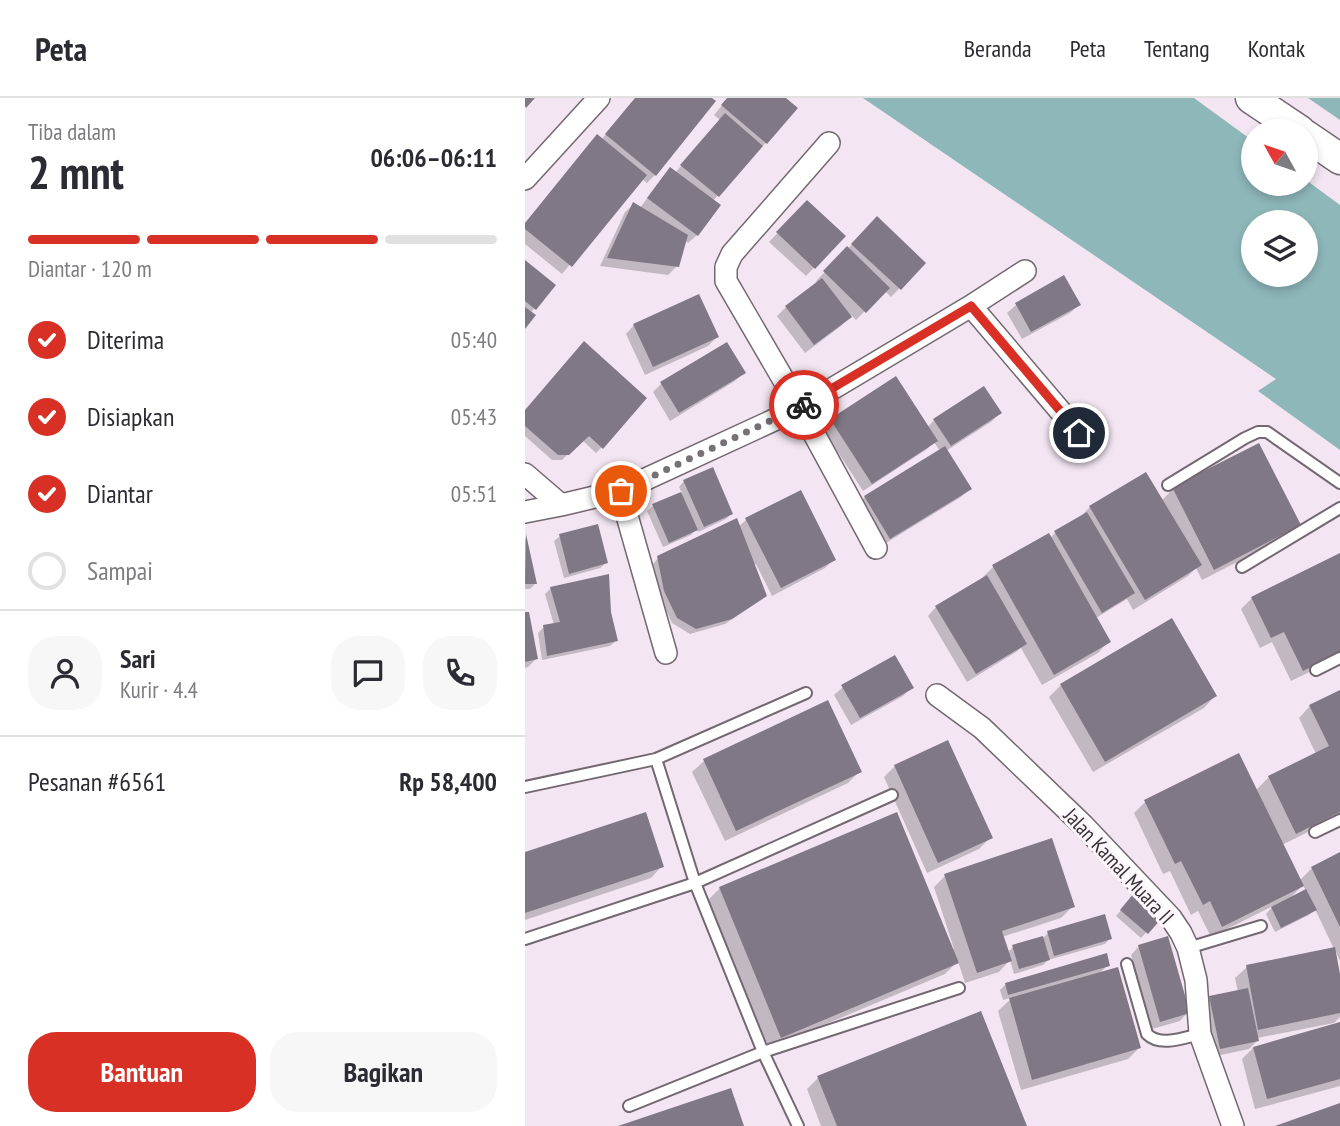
<!DOCTYPE html>
<html lang="id">
<meta charset="utf-8">
<style>
:root{--surface:#fff;--page:#f7f7f7;--text:#2b2b33;--muted:#7c7c81;--line:#e1e1e2;--accent:#d93025}
body{margin:0;font-family:"PT Sans Narrow",sans-serif;background:var(--page);color:var(--text);height:100vh;display:flex;flex-direction:column;font-size:26px;white-space:nowrap}
*{box-sizing:border-box;margin:0}
p{font-size:23px;color:var(--muted)}
.icon{flex:none;width:38px;height:38px;fill:none;stroke:currentColor;stroke-width:2;stroke-linecap:round;stroke-linejoin:round}
.map{position:relative;flex:1;overflow:hidden}
.side{display:flex;flex-direction:column;background:var(--surface);width:525px}
.side>*{flex:none}
.needle{width:46px;rotate:310deg}
.tools{position:absolute;left:716px;top:21px;display:grid;gap:14px}
.tools a{display:grid;place-items:center;width:77px;height:77px;border-radius:50%;background:var(--surface);box-shadow:0 4px 10px #0003;font-size:35px}
.pin{position:absolute;display:grid;place-items:center;width:60px;height:60px;color:#fff;margin:-30px;border:4px solid #fff;border-radius:50%;box-shadow:0 2px 7px #0007}
.courier{position:absolute;display:grid;place-items:center;width:70px;height:70px;margin:-35px;border:5px solid #d93025;border-radius:50%;background:#fff;color:#222;box-shadow:0 2px 9px #0007}
.overview em{font-style:normal;font-weight:700}
.overview div{display:flex;flex-direction:column-reverse}
.overview{display:flex;align-items:center;justify-content:space-between;height:119px;padding:0 28px}
h1{font-size:46px;font-weight:700;line-height:52px}
.bar{display:grid;grid-template-columns:repeat(4,1fr);gap:10px 7px;align-content:center;height:84px;padding:0 28px}
.bar i{height:9px;border-radius:5px;background:var(--line)}
.bar .selected{background:var(--accent)}
.bar p{grid-column:span 4}
.line{display:flex;align-items:center;gap:18px;padding:0 28px;border-top:2px solid var(--line)}
.line div{flex:1}
.round{display:grid;place-items:center;flex:none;width:74px;height:74px;border-radius:28px;background:var(--page)}
ol{padding:0 28px;list-style:none}
li{display:flex;align-items:center;gap:21px;height:77px}
li p{margin-inline-start:auto}
li .icon{padding:7px;border-radius:50%;background:var(--accent);color:#fff;stroke-width:4}
li:last-child{color:var(--muted)}
li i{width:38px;height:38px;border:4px solid var(--line);border-radius:50%}
.action{display:flex;gap:14px;margin-top:auto;padding:14px 28px}
.action a{flex:1;height:80px;border-radius:28px;background:var(--accent);color:#fff;font-size:28px;font-weight:700;line-height:80px;text-align:center}
.action a+a{background:var(--page);color:var(--text)}
header{display:flex;align-items:center;gap:42px;box-sizing:border-box;height:98px;padding:0 35px;background:var(--surface);border-bottom:2px solid var(--line)}
header strong{font-size:33px}
nav{display:flex;gap:38px;margin-inline-start:auto;font-size:24px}
main{display:flex;flex:1;min-height:0}
.map>svg:first-child{display:block}
</style>
<header>
<strong>Peta</strong>
<nav><a>Beranda</a><a>Peta</a><a>Tentang</a><a>Kontak</a></nav>
</header>
<main>
<section class="side">
<div class="overview"><div><h1>2 mnt</h1><p>Tiba dalam</p></div><em>06:06–06:11</em></div>
<div class="bar"><i class="selected"></i><i class="selected"></i><i class="selected"></i><i></i><p>Diantar · 120 m</p></div>
<ol>
<li><svg class="icon" aria-label="check" viewBox="0 0 24 24"><path d="M5 12l5 5 9-10"/></svg>Diterima<p>05:40</p></li>
<li><svg class="icon" aria-label="check" viewBox="0 0 24 24"><path d="M5 12l5 5 9-10"/></svg>Disiapkan<p>05:43</p></li>
<li><svg class="icon" aria-label="check" viewBox="0 0 24 24"><path d="M5 12l5 5 9-10"/></svg>Diantar<p>05:51</p></li>
<li><i></i>Sampai</li>
</ol>
<div class="line" style="height:126px"><a class="round"><svg class="icon" aria-label="person" viewBox="0 0 24 24"><circle cx="12" cy="8" r="4"/><path d="M4 21q1-7 8-7t8 7"/></svg></a><div><b>Sari</b><p>Kurir · 4.4</p></div><a class="round"><svg class="icon" aria-label="chat" viewBox="0 0 24 24"><path d="M4 5h16v11H9l-5 4z"/></svg></a><a class="round"><svg class="icon" aria-label="phone" viewBox="0 0 24 24"><path d="M5 4h4l2 5-3 2q2 4 5 5l2-3 5 2v4C11 20 4 13 5 4z"/></svg></a></div>
<div class="line" style="height:91px"><div>Pesanan #6561</div><b>Rp 58,400</b></div>
<div class="action"><a>Bantuan</a><a>Bagikan</a></div>
</section>
<div class="map">
<svg width="815" height="1028" viewBox="0 0 815 1028">
<rect width="100%" height="100%" fill="#f3e6f2"/>
<!-- water -->
<path fill="#8eb7ba" fill-rule="evenodd" d="M338 0H669L728 43V86H780L781 82 815 107V352L733 293 751 281ZM728 124H780V177H728Z
M783 0H815V22Z"/>
<!-- shadow -->
<path fill="#0003" fill-rule="evenodd" d="M110 0H185L130 77 122 85 117 81 37 176 0 146V126L76 42Z
M203 0H258L241 45 232 53H231L188 103 172 137 163 145 160 142 152 168 143 177 75 168 100 114 109 106 115 110 137 80 145 71 150 75 195 22 189 17Z
M282 104 319 138 281 178 244 144Z
M352 121 399 165 366 199 360 193 331 222 326 217 316 228 280 255 252 218 261 209 293 185 291 183Z
M0 165 10 210 5 215 0 228Z
M491 207H554L545 215 497 241 482 215Z
M109 227 192 239 183 248 120 277 101 236Z
M59 246 77 349 71 355 57 342 37 362H27L0 338V314Z
M218 275 210 283 145 323 128 294 136 286Z
M370 281 402 330 409 322 475 315 466 324 421 353 444 391 436 399 356 448 332 407 340 399 415 353 409 344 402 351 338 393 298 331 306 323Z
M159 383 206 416 201 421 173 434 172 430 166 437 138 449 122 413 128 408 157 395 154 389Z
M648 391 774 427 763 438 677 482 671 470 663 478 608 512 602 501 571 520 584 543 573 555 517 587 496 550 491 554 442 584 403 518 411 509 458 482 457 480 468 469 523 437 525 440 530 435 553 421 565 409 636 403Z
M221 422 309 461 300 470 247 498 231 466 228 467 234 503 200 526 165 536 147 525 135 499 128 466 133 460 213 429Z
M35 438 81 465 75 470 39 480 29 443Z
M0 439 10 486 5 491H0Z
M26 490 85 514 91 543 85 548 17 562 13 535 19 529 29 527 20 496Z
M727 500 815 559 766 583 747 544 735 550 716 511Z
M0 516 11 561 3 569 0 570Z
M536 587 690 598 679 610 568 674 524 599Z
M318 589 386 590 378 598 326 627 309 597Z
M815 594V718L757 747 775 782 787 770 815 756V863L810 852 815 884V919L809 925 732 940V943L724 951 686 959 676 908 685 900 713 894 710 880 722 869 809 851 790 811 784 817 750 834 741 816 748 808 686 839 673 813 666 817 645 773 638 776 609 715 620 704 731 692 744 679 791 656 774 620 785 608ZM778 787 781 793 764 801Z
M302 604 334 674 323 685 200 743 167 674 179 663Z
M370 668 465 740 454 751 402 775 359 679Z
M0 756 137 768 126 780 0 822Z
M420 778 548 808 536 820 477 839 482 855 488 849 517 841 523 835 579 818 585 840 580 846 523 862 518 867 489 876 485 862 474 874 440 885 433 863 420 876 244 950 183 802 195 790 426 852 429 851 409 789Z
M604 803 635 820 616 840 591 818Z
M614 848 663 914 655 923 627 931 606 857Z
M583 867 574 876 614 950 603 961 496 992 473 913 488 899 478 902 475 892 481 886Z
M815 926V988L730 1011 717 961 728 950 725 951Z
M293 980 500 1028H296L282 991Z"/>
<!-- building -->
<path fill="#807985" d="M0 0H10L1 10 0 8Z
M110 0H187L191 3 131 78 80 36Z
M202 0H261L273 10 242 46 196 7Z
M200 15 238 48 194 99 155 67Z
M72 36 122 77 47 169 0 131V125Z
M145 69 196 107 173 138 122 100Z
M282 102 321 138 290 171 251 134Z
M108 104 163 137 154 169 82 160Z
M352 118 401 165 376 192 326 146Z
M322 148 365 190 341 215 298 173Z
M0 162 31 187 11 212 0 203Z
M539 177 556 207 506 234 490 205Z
M297 180 327 219 289 247 260 208Z
M174 196 194 239 128 269 108 226Z
M0 209 11 217 0 231Z
M59 243 122 300 78 351 64 338 44 357H33L0 328V312Z
M202 244 221 275 154 315 135 284Z
M371 278 413 343 347 386 305 321Z
M459 288 477 315 426 348 408 321Z
M734 345 776 427 689 472 647 389Z
M420 348 447 391 365 441 339 398Z
M188 369 208 416 179 429 158 382Z
M621 374 677 467 620 502 564 408Z
M276 392 311 462 256 490 220 420Z
M156 394 173 432 144 445 127 406Z
M562 414 610 495 577 515 529 433Z
M212 420 242 498 207 521 171 531 152 520 139 493 132 458Z
M73 426 83 465 44 476 34 436Z
M524 435 586 544 529 577 467 467Z
M1 436 12 486H0Z
M815 455V555L778 573 759 534 746 540 726 499Z
M84 476 86 514 93 543 22 558 18 527 35 524 25 489Z
M462 477 502 546 451 576 410 508Z
M0 514H4L13 561 0 564Z
M647 520 692 598 580 664 535 586Z
M370 557 389 590 335 620 316 587Z
M815 592V714L771 736 743 678 804 648 784 607Z
M303 602 337 674 211 733 178 661Z
M423 642 468 740 413 765 369 667Z
M714 655 779 788 697 829 685 803 678 807 656 763 650 766 619 702Z
M121 714 139 769 0 815V754Z
M372 714 434 865 256 940 194 789Z
M527 740 550 809 477 833 487 863 452 875 419 776Z
M815 754V829L786 769Z
M781 791 792 812 756 830 746 809Z
M609 795 637 820 623 836 595 812Z
M580 816 587 841 529 858 522 833Z
M518 838 525 862 494 871 487 847Z
M643 838 665 915 635 924 613 847Z
M810 849 815 876V915L733 932 721 867Z
M582 855 585 868 483 897 480 885Z
M593 869 616 950 507 982 484 900Z
M723 890 734 943 695 951 684 898Z
M456 913 502 1028H312L292 978Z
M815 924V981L742 1001 728 949Z
M206 990 219 1028H93Z
M815 1005V1028H750Z"/>
<g fill="none" stroke-linecap="round" stroke-linejoin="round">
<defs>
<path id="lane" d="M643 387 720 340 733 334H742L815 385
M717 469 815 410
M791 572 815 560
M131 661 170 785 238 954 273 1028
M0 689 131 661 281 595
M790 734 815 722
M0 841 170 785 367 697
M663 850 736 828
M602 866 622 936C635 949 658 940 675 936
M104 1008 238 954 434 890"/>
<path id="street" d="M304 45 207 156 201 169V183L275 310 351 450
M0 81 74 0
M446 208 554 335
M0 376 36 407
M95 393 141 555
M0 414 36 407 95 393 275 310 446 208 500 173
M412 597 457 630 558 727 646 820 656 835 663 850 671 882 675 936 708 1028"/>
<path id="secondary" d="M726 0 775 33
M780 37 815 61"/>
</defs>
<!-- lane casing -->
<use href="#lane" stroke="#736871" stroke-width="14"/>
<!-- street casing -->
<use href="#street" stroke="#736871" stroke-width="24"/>
<!-- secondary casing -->
<use href="#secondary" stroke="#736871" stroke-width="33"/>
<!-- lane -->
<use href="#lane" stroke="#fff" stroke-width="10"/>
<!-- street -->
<use href="#street" stroke="#fff" stroke-width="21"/>
<!-- secondary -->
<use href="#secondary" stroke="#fff" stroke-width="30"/>
</g>
<g fill="none" stroke-linecap="round" stroke-linejoin="round">
<!-- done -->
<path stroke="#787077" stroke-width="7" stroke-dasharray="0 12.6" d="M96 393 279 307"/>
<!-- route -->
<path stroke="#d93025" stroke-width="9" d="M279 307 446 208 554 335"/>
</g>
<g text-anchor="middle" dominant-baseline="central" stroke-width="6" stroke-linejoin="round" paint-order="stroke">
<!-- street labels -->
<g font-size="21" fill="#363135" stroke="#fdf6fc">
<text transform="translate(594 768) rotate(47)">Jalan Kamal Muara II</text>
</g>
</g>
</svg>
<div class="tools">
<a><svg class="needle" viewBox="-14 -14 28 28"><path d="M0-13l5 13h-10z" fill="#e53935"/><path d="M0 13l5-13h-10z" fill="#7c7c81"/></svg></a>
<a><svg class="icon" aria-label="layers" viewBox="0 0 24 24"><path d="M12 4l9 5-9 5-9-5zM3 14l9 5 9-5"/></svg></a>
</div>
<div class="pin" style="left:96px;top:393px;background:#ea580c"><svg class="icon" aria-label="bag" viewBox="0 0 24 24"><path d="M5 8h14l-1 12H6zM9 8a3 3 0 0 1 6 0"/></svg></div>
<div class="pin" style="left:554px;top:335px;background:#1f2937"><svg class="icon" aria-label="home" viewBox="0 0 24 24"><path d="M3 11l9-7 9 7M6 9v11h12V9"/></svg></div>
<div class="courier" style="left:279px;top:307px"><svg class="icon" aria-label="bike" viewBox="0 0 24 24"><circle cx="6" cy="16" r="4"/><circle cx="18" cy="16" r="4"/><path d="M6 16l4-8h5l3 8M10 8l3 8H6M13 5h3"/></svg></div>
</div>
</main>
